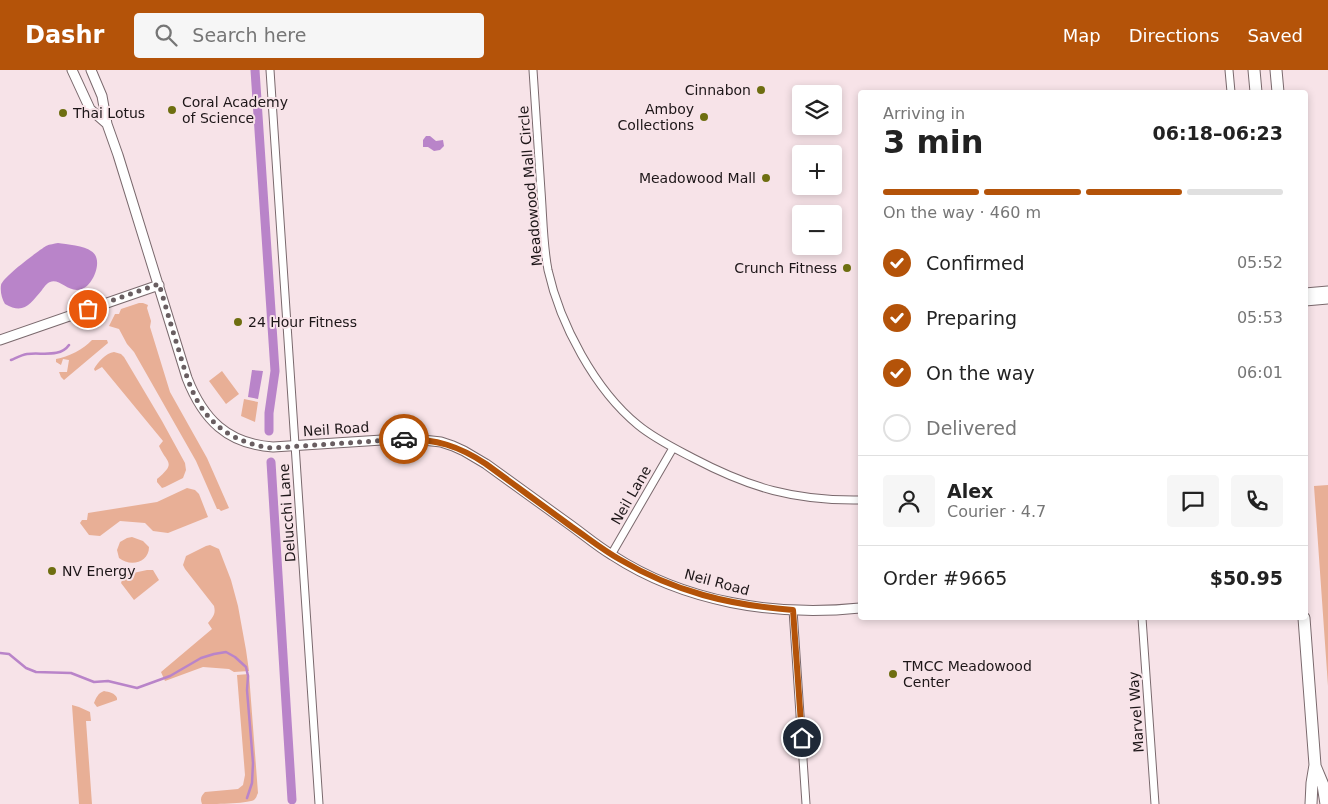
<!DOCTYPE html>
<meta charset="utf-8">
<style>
:root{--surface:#fff;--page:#f6f6f6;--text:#222;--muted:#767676;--line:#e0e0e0;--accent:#b45309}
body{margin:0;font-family:"DejaVu Sans",sans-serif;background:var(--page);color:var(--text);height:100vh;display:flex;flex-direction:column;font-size:19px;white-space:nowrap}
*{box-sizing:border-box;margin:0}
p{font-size:16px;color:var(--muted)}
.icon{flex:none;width:28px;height:28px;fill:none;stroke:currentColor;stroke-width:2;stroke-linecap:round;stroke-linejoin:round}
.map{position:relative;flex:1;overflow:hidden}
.drawer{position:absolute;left:858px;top:20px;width:450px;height:530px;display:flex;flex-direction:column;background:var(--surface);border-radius:5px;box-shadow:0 2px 8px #0003}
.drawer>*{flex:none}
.tools{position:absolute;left:792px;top:15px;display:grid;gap:10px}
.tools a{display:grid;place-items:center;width:50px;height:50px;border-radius:5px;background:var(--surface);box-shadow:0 2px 8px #0003;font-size:25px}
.pin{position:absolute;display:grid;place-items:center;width:42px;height:42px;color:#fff;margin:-21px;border:2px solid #fff;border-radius:50%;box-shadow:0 1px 5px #0007}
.courier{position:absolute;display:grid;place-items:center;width:50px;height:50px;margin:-25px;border:4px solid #b45309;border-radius:50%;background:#fff;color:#222;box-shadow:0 1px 6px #0007}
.headline em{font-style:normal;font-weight:700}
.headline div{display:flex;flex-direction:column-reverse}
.headline{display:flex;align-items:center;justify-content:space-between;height:85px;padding:0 25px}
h1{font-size:32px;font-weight:700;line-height:38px}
.bar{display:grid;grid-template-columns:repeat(4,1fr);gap:8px 5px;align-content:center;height:60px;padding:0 25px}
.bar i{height:6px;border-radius:4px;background:var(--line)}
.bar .active{background:var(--accent)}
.bar p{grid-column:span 4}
.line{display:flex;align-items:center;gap:12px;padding:0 25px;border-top:1px solid var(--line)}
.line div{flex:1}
.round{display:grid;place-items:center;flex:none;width:52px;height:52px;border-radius:5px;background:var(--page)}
ol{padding:0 25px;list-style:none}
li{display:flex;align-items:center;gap:15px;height:55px}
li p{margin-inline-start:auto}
li .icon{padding:5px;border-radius:50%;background:var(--accent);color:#fff;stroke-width:4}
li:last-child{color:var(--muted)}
li i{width:28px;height:28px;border:2px solid var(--line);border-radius:50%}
header{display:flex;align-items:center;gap:30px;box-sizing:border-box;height:70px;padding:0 25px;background:var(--accent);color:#fff}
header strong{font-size:24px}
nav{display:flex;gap:28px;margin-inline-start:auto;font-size:18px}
.search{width:350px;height:45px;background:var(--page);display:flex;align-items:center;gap:12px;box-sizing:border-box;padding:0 18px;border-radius:5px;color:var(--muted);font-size:19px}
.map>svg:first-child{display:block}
</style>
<header>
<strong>Dashr</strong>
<div class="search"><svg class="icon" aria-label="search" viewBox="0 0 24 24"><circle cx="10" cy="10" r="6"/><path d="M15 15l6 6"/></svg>Search here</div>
<nav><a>Map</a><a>Directions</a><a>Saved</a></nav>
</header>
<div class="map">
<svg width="1328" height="734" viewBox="0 0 1328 734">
<rect width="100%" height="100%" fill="#f7e3e8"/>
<!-- green -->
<path fill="#e8af96" d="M139 233H143L148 235 147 238 151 251 150 257 170 322 207 388 229 438 221 441 219 439H217L196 391 134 282 127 274 119 259 109 256 115 244H119L121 239Z
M92 270H107L108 273 64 310 61 307 59 302H67L69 290 63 289 61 295 56 292V289C68 287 84 279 92 270Z
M114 282 121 284 124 287 162 351 185 393 186 400 183 408 165 417 162 418 157 412V409C177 392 167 394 159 376L163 371 102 297 95 301 94 299C98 292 106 283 114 282Z
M222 301 239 324 226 334 209 311Z
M244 329 258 332 255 352 241 346Z
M1328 415V616L1314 416Z
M187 418 195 420 199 424 208 447 168 463 153 461 145 453 120 451 100 466 89 465 80 453 82 450H87L88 443 157 432Z
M132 467 143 471 149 477C149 493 130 497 119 488L117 480 120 472 127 468Z
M210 475 219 479 231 510 238 536 246 580 249 601 234 602 229 599 203 597 165 611 161 602 212 559 208 553C213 547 216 544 214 536L185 499 183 495 186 486 206 476Z
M147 500H153L159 510 134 530 121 513 124 505Z
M249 604 258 723C256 727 257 727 254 730 246 734 212 734 202 734 200 729 201 726 205 722L238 719 243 715 245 705 237 605Z
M104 621C109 622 115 623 117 628V630L97 637 94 633C96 628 98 623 104 621Z
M72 635 79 637 90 642 91 651H86L92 734H79Z"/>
<!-- water -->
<path fill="#b984c9" d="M426 66H430L436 71 443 70 444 76 440 80 434 81 428 77H423V70Z
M58 173C66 174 85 176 91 181 104 188 94 215 82 219 69 224 60 208 50 212 47 213 44 217 42 220 30 234 24 245 5 234 2 229 0 222 1 215 3 207 38 181 46 176 50 174 54 174 58 173Z
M252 300 263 301 258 329 248 327Z"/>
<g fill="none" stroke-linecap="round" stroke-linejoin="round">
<!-- stream -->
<path stroke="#b984c9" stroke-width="2.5" d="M11 290C16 288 21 285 27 284 41 282 60 288 69 275
M0 583 9 584 26 598 36 602 71 603 94 612 108 611 137 618 170 606 201 588 214 584 226 582 235 587 246 597 248 606 247 620 253 693 252 713 247 728"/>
<!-- canal -->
<path stroke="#b984c9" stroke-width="9" d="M255 0 275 301 269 343V361
M271 392 292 730"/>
<defs>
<path id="minor" d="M270 0 319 734
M533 0C536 40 538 81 541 121 543 147 543 174 548 200 560 254 595 320 638 355 655 369 674 378 693 388 750 418 795 431 860 430
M1229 0 1231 22
M611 485 673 378
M793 540 806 734
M1142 548 1155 734"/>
<path id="tertiary" d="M72 0 90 39 107 54
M91 0 102 26 107 54 118 85 187 308C203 349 227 374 273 377L382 370 414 369 441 372 453 376 464 381 486 394C514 414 541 434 569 454 583 464 597 476 612 485 684 532 775 547 860 538
M1305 223 1328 221
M1305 231 1328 229
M0 270 159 215"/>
<path id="primary" d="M1254 0 1256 22
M1276 0 1278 22
M1304 548 1315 695 1312 713 1311 734
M1315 696 1323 715 1326 734"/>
</defs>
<!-- minor casing -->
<use href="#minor" stroke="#7a696d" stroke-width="9"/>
<!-- tertiary casing -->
<use href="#tertiary" stroke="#7a696d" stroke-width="11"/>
<!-- primary casing -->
<use href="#primary" stroke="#7a696d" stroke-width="13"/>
<!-- minor -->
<use href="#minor" stroke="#fff" stroke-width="7"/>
<!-- tertiary -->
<use href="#tertiary" stroke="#fff" stroke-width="9"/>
<!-- primary -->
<use href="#primary" stroke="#fff" stroke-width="11"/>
</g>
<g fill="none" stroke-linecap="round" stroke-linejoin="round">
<!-- done -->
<path stroke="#695e61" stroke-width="5" stroke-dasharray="0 9" d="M88 239 159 214C166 237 172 259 179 281 189 315 197 344 229 364 243 372 256 376 272 378L404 369"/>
<!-- route -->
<path stroke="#b45309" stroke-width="6" d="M404 369C436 369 459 376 486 394 515 415 543 436 572 457 588 468 603 480 619 489 675 522 729 535 793 540L802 668"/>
</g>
<!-- markers -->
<g fill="#6e6e10" stroke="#f7e3e8" stroke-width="2">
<circle cx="761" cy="20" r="5"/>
<circle cx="172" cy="40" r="5"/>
<circle cx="63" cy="43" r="5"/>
<circle cx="704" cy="47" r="5"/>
<circle cx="766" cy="108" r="5"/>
<circle cx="847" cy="198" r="5"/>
<circle cx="238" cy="252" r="5"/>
<circle cx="52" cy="501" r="5"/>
<circle cx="893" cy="604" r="5"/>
</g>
<g text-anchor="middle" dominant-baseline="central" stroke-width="4" stroke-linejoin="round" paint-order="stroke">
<!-- poi labels -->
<g font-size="14" fill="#1d1618" stroke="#f7e3e8" text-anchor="start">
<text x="751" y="20" text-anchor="end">Cinnabon</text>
<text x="182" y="32">Coral Academy<tspan x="182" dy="16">of Science</tspan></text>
<text x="694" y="39" text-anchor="end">Amboy<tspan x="694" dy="16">Collections</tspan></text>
<text x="73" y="43">Thai Lotus</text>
<text x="756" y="108" text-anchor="end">Meadowood Mall</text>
<text x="837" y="198" text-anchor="end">Crunch Fitness</text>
<text x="248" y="252">24 Hour Fitness</text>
<text x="62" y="501">NV Energy</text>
<text x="903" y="596">TMCC Meadowood<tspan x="903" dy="16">Center</tspan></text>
</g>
<!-- street labels -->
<g font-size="14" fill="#1d1618" stroke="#f7e3e8">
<text transform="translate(530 116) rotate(-95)">Meadowood Mall Circle</text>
<text transform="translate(336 359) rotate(-4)">Neil Road</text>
<text transform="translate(631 425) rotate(-60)">Neil Lane</text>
<text transform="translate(287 443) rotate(-94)">Delucchi Lane</text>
<text transform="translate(717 512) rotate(15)">Neil Road</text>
<text transform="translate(1136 642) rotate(-94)">Marvel Way</text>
</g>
</g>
</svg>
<div class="tools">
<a><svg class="icon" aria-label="layers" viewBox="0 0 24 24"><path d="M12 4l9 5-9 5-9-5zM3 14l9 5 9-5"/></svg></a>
<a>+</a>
<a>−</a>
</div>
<div class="pin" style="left:88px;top:239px;background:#ea580c"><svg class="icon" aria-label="bag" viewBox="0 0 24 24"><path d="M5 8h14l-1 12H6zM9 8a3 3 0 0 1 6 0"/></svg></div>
<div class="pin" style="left:802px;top:668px;background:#1f2937"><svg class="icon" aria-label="home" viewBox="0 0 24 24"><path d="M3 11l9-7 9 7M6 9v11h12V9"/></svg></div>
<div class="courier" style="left:404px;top:369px"><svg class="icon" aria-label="car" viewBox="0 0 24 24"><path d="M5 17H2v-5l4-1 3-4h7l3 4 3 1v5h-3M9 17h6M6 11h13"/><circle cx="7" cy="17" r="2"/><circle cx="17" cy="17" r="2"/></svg></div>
<section class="drawer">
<div class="headline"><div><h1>3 min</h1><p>Arriving in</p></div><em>06:18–06:23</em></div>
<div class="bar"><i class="active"></i><i class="active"></i><i class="active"></i><i></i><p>On the way · 460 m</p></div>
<ol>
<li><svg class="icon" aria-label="check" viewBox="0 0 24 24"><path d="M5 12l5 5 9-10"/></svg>Confirmed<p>05:52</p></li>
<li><svg class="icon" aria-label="check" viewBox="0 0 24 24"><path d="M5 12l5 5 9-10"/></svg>Preparing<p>05:53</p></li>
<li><svg class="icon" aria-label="check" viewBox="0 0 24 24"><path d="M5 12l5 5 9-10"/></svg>On the way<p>06:01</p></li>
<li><i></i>Delivered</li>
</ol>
<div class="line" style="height:90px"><a class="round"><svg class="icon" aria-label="person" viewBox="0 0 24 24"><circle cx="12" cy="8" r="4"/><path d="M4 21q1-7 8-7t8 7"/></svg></a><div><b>Alex</b><p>Courier · 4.7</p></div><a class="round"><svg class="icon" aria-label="chat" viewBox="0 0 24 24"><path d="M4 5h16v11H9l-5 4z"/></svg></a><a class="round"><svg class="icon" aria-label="phone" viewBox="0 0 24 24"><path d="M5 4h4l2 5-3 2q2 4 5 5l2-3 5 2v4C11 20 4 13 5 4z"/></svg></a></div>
<div class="line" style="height:65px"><div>Order #9665</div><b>$50.95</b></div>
</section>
</div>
